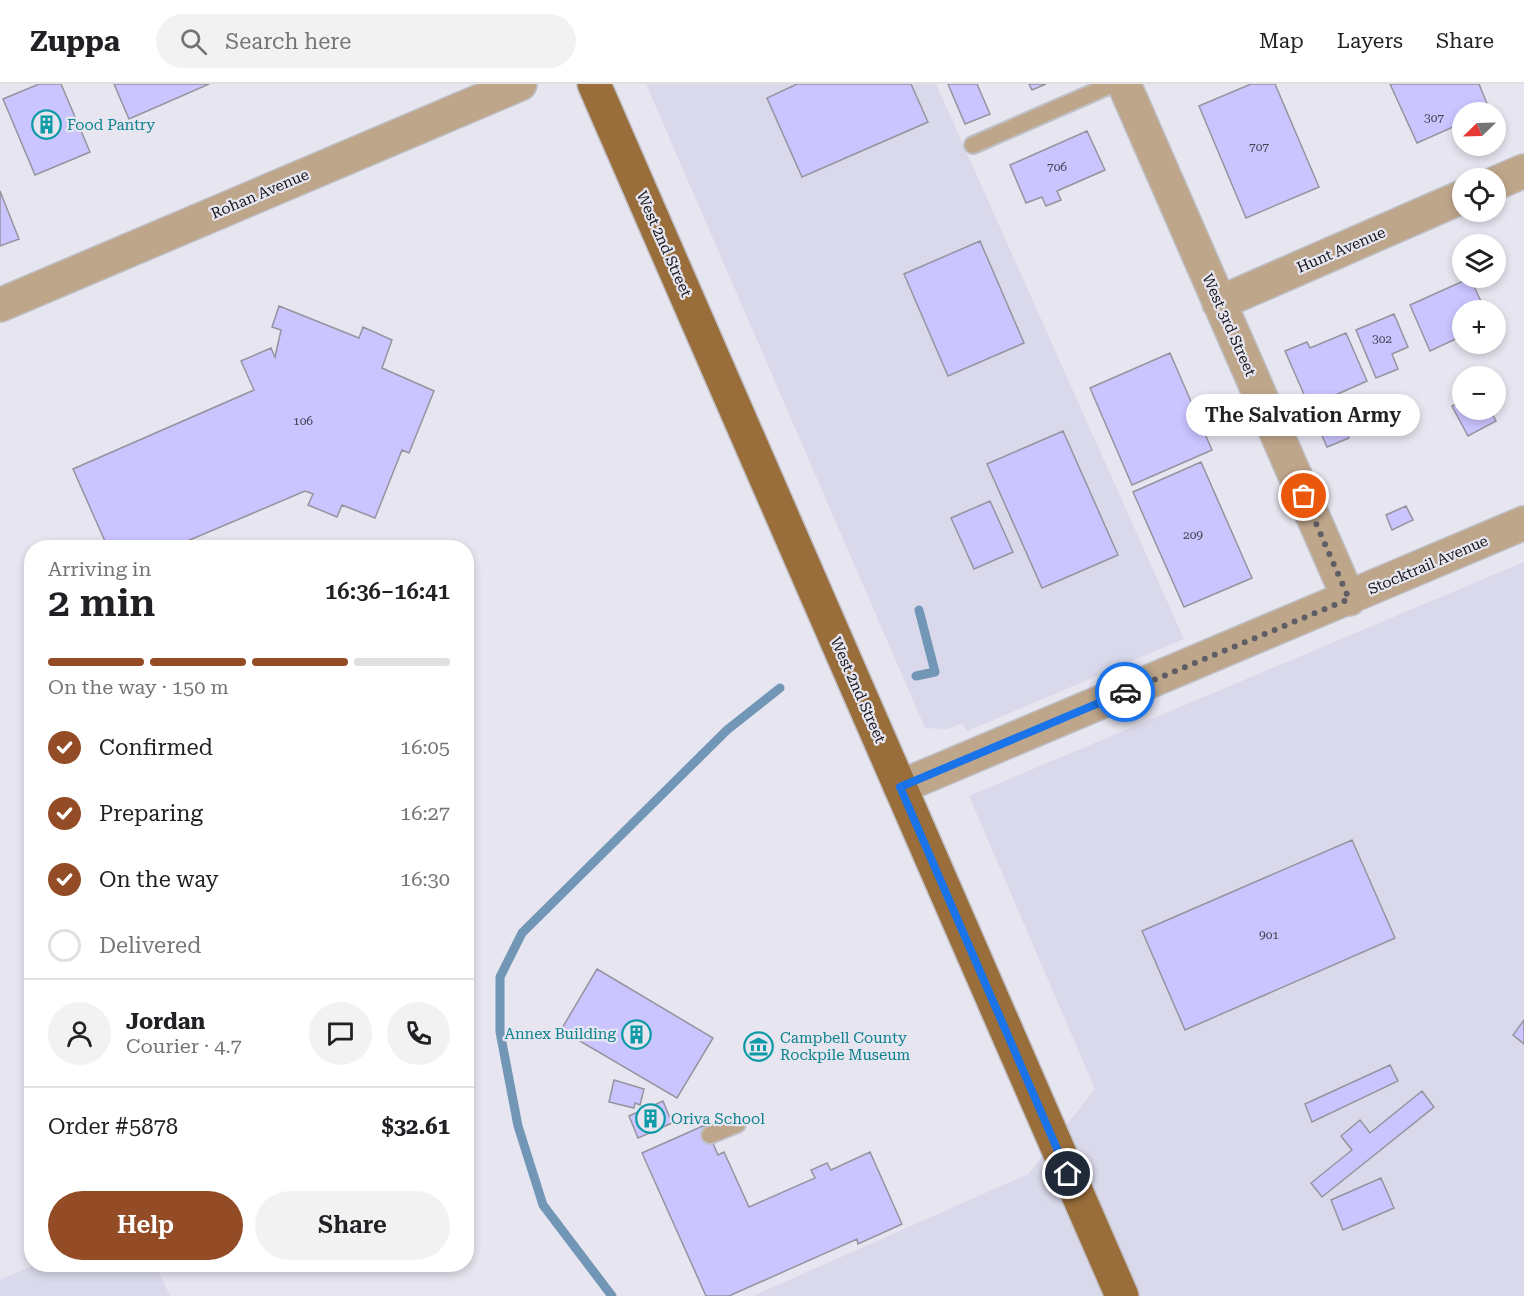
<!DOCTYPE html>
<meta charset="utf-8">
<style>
:root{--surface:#fff;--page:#f2f2f2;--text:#202124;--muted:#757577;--line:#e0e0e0;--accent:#934c25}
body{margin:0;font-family:"Roboto Serif",serif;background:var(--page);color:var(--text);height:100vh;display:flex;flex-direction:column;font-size:22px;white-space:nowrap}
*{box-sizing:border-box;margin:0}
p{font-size:20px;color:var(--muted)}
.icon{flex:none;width:33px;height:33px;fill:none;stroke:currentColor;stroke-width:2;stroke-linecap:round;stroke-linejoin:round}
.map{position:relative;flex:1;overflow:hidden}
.panel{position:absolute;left:24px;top:456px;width:450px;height:732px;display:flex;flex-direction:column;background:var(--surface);border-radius:24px;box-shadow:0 3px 9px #0003}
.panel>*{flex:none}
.needle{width:39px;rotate:247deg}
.controls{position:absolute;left:1452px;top:18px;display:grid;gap:12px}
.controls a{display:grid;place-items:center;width:54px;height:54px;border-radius:50%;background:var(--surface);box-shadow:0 3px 9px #0003;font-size:30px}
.pin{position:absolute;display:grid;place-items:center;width:51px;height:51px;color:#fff;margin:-26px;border:3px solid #fff;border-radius:50%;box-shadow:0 2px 6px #0007}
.courier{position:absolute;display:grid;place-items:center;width:60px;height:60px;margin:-30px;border:4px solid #1a73e8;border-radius:50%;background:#fff;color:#222;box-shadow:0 2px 8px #0007}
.bubble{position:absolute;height:42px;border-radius:21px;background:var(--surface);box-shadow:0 3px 9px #0003;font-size:20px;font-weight:600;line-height:42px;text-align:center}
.headline em{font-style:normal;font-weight:600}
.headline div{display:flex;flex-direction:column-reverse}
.headline{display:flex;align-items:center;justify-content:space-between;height:102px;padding:0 24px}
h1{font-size:39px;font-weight:600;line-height:45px}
.bar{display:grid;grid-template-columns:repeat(4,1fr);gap:9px 6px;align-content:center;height:72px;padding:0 24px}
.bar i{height:8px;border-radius:4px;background:var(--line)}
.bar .active{background:var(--accent)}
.bar p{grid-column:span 4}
.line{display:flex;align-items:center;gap:15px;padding:0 24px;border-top:2px solid var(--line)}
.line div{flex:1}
.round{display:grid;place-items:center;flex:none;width:63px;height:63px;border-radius:32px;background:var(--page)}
ol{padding:0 24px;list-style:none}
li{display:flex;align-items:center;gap:18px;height:66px}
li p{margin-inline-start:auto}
li .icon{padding:6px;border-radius:50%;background:var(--accent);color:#fff;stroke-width:4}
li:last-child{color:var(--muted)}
li i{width:33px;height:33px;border:3px solid var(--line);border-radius:50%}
.primary-button{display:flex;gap:12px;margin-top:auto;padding:12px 24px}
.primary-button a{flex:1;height:69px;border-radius:36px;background:var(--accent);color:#fff;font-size:24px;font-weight:600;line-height:69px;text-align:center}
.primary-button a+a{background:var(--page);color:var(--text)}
header{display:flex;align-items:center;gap:36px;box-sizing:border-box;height:84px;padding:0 30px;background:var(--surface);border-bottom:2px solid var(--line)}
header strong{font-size:28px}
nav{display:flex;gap:33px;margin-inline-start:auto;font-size:21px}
.search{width:420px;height:54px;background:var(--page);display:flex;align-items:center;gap:15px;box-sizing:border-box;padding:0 21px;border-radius:33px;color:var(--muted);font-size:22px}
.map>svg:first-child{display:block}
</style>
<header>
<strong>Zuppa</strong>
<div class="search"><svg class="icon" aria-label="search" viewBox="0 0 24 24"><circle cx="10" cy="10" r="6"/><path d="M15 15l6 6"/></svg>Search here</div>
<nav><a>Map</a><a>Layers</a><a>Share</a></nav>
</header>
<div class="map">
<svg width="1524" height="1212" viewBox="0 0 1524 1212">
<rect width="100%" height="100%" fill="#e6e5f0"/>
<!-- built -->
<path fill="#dad9eb" d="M646 0H936L1184 555 967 647 963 639 947 645 925 644Z
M1524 478V1212H753L1028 1090 1095 1005 969 712Z
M33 1181H156L170 1212H0V1196Z"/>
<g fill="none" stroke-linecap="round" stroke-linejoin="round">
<!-- stream -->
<path stroke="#7296b6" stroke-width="9" d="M916 592 935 588 919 526
M612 1212 543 1121 518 1042 500 948V893L522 849 727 646 780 604"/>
</g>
<!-- building -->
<path fill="#cac4ff" stroke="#95949e" stroke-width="1.5" d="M39 0H61L90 68 35 91 3 15Z
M114 0H209L129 35Z
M797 0H911L928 38 802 93 767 14Z
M948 0H977L990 30 965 40Z
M1029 0H1046L1032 6Z
M1251 0H1275L1319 103 1246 134 1199 22Z
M1390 0H1479L1490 27 1462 28V39L1417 59Z
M1087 47 1105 86 1057 107 1061 116 1046 122 1042 113 1026 119 1010 81Z
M0 107 19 155 0 162Z
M980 157 1024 259 948 292 904 190Z
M1470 194 1485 226H1462V252L1430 267 1410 221Z
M279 222 359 254 363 243 392 256 382 284 434 307 409 369 402 366 375 434 342 421 337 433 308 421 313 410 305 407 171 464H108L73 385 254 306 241 277 271 264 275 273 281 246 272 243Z
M1394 230 1408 263 1392 270 1398 285 1376 294 1356 246Z
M1346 249 1367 297 1331 313 1349 354 1327 363 1285 267 1307 258 1310 264Z
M1170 269 1212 366 1132 401 1090 304Z
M1462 316V326H1490L1496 337 1468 352 1452 322Z
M1063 347 1118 471 1042 504 987 380Z
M1201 378 1252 494 1184 523 1133 408Z
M990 417 1013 468 974 485 951 434Z
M1406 422 1413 436 1392 446 1386 431Z
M1352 756 1395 854 1185 946 1142 847Z
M597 885 713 954 677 1014 561 946Z
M1524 936V960L1513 951Z
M1390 981 1398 997 1312 1038 1305 1020Z
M614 996 644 1005 640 1021 635 1019 634 1024 609 1018Z
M1422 1007 1434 1023 1322 1113 1311 1099 1352 1066 1341 1052 1360 1036 1370 1049Z
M663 1017 672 1039 638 1054 629 1032Z
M705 1041 718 1071 724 1068 749 1123 815 1094 811 1086 827 1079 831 1086 870 1068 902 1140 858 1160 857 1155 729 1212H706L642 1069Z
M1381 1094 1394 1124 1343 1146 1331 1116Z"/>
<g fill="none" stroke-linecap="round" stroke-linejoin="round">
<defs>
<path id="service" d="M973 61 1113 0
M710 1051 737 1040"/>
<path id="minor" d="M1124 0 1349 515
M1496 99 1524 87
M1219 219 1462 113
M0 221 520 0
M900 703 1524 439"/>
<path id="primary" d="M594 0 1122 1212"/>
</defs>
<!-- service casing -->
<use href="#service" stroke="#c0c0c9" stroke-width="20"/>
<!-- minor casing -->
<use href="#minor" stroke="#c0c0c9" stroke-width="36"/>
<!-- primary casing -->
<use href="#primary" stroke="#c0c0c9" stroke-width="36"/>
<!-- service -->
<use href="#service" stroke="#bea68b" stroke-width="16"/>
<!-- minor -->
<use href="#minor" stroke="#bea68b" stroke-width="33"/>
<!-- primary -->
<use href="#primary" stroke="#9a6e3b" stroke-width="33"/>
</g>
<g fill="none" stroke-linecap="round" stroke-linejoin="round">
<!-- done -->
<path stroke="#5e5e64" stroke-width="6" stroke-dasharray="0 10.8" d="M1125 608 1349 515 1304 412"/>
<!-- route -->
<path stroke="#1a73e8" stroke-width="8" d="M1068 1090 900 703 1125 608"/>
</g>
<!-- icons -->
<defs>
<symbol id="building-ring" viewBox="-11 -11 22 22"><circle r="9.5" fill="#e6e5f0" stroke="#0f9aa8" stroke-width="1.5"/><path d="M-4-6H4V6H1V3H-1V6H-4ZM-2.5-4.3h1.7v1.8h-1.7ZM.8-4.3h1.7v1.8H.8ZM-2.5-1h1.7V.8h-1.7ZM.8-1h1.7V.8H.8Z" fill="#0f9aa8"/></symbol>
<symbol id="museum-ring" viewBox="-11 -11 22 22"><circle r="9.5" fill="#e6e5f0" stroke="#0f9aa8" stroke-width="1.5"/><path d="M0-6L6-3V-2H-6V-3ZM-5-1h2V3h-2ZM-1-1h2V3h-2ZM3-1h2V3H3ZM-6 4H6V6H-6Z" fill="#0f9aa8"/></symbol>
</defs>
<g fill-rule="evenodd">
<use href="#building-ring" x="30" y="24" width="33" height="33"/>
<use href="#building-ring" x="620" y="934" width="33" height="33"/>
<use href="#museum-ring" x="742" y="946" width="33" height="33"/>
<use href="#building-ring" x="634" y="1018" width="33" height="33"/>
</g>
<g text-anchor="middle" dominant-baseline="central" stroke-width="4.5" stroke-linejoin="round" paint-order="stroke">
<!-- number labels -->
<g font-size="12" fill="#424152">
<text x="1434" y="34">307</text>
<text x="1259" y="63">707</text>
<text x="1057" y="83">706</text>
<text x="1382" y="255">302</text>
<text x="303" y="337">106</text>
<text x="1193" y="451">209</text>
<text x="1269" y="851">901</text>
</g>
<!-- culture labels -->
<g font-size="15" fill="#0d838f" stroke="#e6e5f0" text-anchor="start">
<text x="67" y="41">Food Pantry</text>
<text x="616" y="950" text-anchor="end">Annex Building</text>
<text x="780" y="954">Campbell County<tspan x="780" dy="17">Rockpile Museum</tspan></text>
<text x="671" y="1035">Oriva School</text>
</g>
<!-- street labels -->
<g font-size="15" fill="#151518" stroke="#e6e5f0">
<text transform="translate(260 110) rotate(-23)">Rohan Avenue</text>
<text transform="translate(664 160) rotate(66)">West 2nd Street</text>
<text transform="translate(1341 166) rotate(-23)">Hunt Avenue</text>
<text transform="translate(1229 241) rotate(66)">West 3rd Street</text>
<text transform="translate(1428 481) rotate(-23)">Stocktrail Avenue</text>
<text transform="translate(858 606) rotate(66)">West 2nd Street</text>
</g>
</g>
</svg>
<div class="controls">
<a><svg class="needle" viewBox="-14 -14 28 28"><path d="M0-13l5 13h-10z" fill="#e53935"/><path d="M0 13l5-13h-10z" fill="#757577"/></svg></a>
<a><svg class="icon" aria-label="locate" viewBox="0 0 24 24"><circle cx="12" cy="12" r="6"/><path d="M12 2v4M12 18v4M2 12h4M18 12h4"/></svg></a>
<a><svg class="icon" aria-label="layers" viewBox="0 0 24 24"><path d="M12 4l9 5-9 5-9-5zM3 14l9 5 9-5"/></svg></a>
<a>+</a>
<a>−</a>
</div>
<div class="pin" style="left:1304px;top:412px;background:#ea580c"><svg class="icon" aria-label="bag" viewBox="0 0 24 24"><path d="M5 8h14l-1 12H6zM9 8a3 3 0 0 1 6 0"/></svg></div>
<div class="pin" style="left:1068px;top:1090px;background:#1f2937"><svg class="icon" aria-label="home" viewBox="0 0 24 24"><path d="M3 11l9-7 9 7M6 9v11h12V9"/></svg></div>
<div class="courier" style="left:1125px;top:608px"><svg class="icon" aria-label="car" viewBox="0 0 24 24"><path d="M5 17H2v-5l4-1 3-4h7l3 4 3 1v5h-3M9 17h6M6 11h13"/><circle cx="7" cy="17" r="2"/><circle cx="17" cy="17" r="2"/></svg></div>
<div class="bubble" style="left:1186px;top:310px;width:234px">The Salvation Army</div>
<section class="panel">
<div class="headline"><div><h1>2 min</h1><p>Arriving in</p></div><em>16:36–16:41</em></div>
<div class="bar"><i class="active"></i><i class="active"></i><i class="active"></i><i></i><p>On the way · 150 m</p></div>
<ol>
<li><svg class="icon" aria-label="check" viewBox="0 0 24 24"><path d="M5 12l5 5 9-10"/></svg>Confirmed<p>16:05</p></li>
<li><svg class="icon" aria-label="check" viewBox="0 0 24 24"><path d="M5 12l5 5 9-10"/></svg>Preparing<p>16:27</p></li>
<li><svg class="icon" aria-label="check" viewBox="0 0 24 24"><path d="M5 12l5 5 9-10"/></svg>On the way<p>16:30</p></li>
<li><i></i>Delivered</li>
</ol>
<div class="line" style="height:108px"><a class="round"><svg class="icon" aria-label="person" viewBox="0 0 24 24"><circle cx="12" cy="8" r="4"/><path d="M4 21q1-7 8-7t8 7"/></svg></a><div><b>Jordan</b><p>Courier · 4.7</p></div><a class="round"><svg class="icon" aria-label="chat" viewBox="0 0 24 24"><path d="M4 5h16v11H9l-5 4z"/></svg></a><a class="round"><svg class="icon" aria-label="phone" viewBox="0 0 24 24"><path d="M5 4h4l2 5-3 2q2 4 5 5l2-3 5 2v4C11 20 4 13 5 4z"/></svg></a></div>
<div class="line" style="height:78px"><div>Order #5878</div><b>$32.61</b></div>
<div class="primary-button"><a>Help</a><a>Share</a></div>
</section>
</div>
